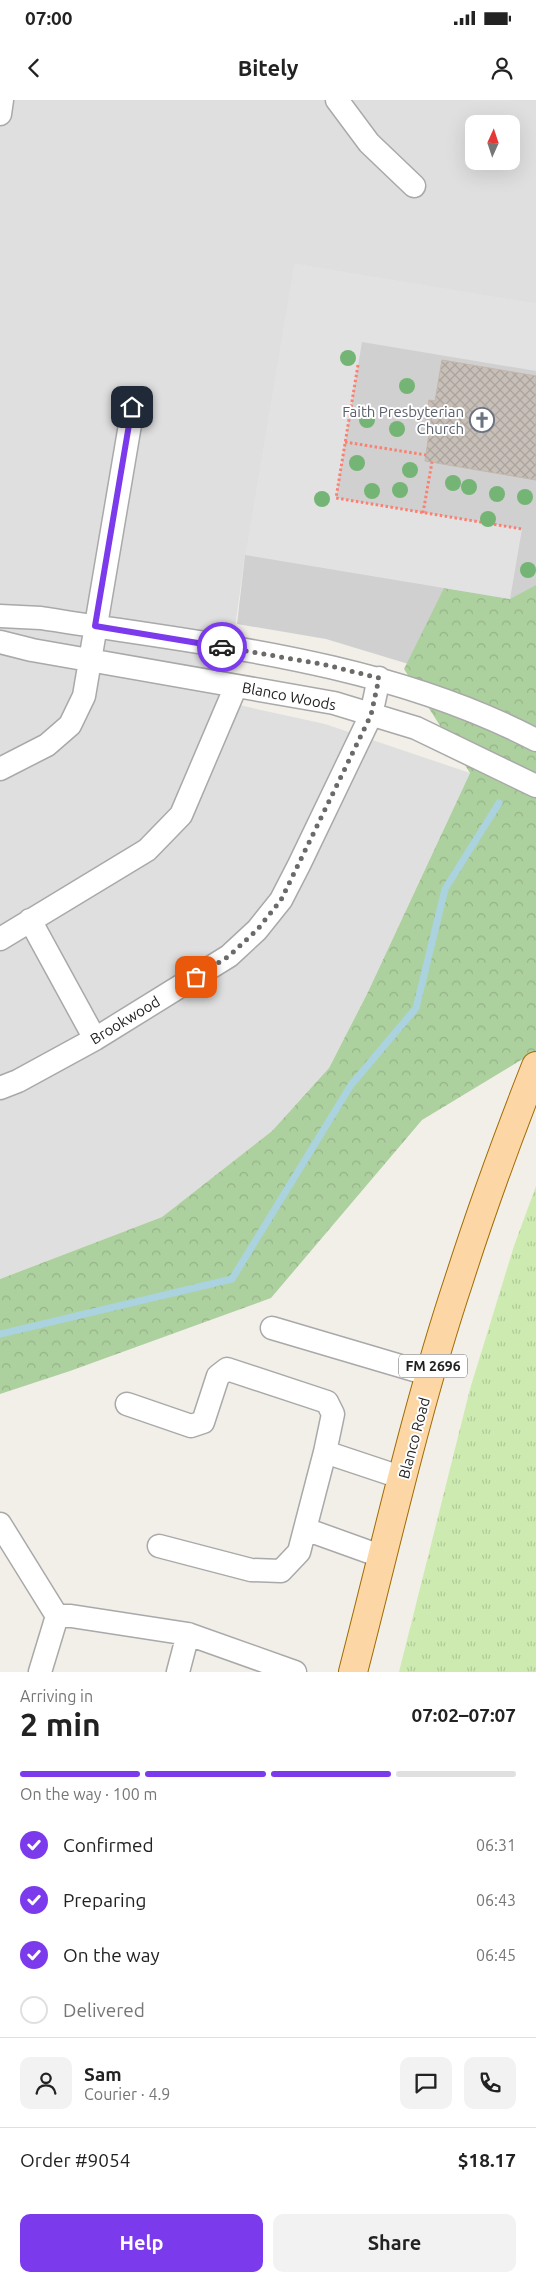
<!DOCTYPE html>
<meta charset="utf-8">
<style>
:root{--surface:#fff;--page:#f2f2f2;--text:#222;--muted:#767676;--line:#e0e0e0;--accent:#7c3aed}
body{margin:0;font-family:Ubuntu,sans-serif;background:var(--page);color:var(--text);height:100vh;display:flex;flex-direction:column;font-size:19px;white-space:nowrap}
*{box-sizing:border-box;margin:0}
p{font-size:16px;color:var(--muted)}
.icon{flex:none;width:28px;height:28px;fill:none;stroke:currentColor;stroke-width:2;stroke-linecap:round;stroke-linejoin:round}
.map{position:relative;height:1572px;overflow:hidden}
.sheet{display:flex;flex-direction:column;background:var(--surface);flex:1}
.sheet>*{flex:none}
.needle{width:32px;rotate:3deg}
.fabs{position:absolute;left:465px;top:15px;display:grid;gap:10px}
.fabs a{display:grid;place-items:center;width:55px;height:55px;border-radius:10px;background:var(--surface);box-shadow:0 5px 20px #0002;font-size:25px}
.pin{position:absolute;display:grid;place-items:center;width:42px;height:42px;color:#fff;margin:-21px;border-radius:10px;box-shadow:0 2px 8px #0006}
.courier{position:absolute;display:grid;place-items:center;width:50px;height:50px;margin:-25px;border:4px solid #7c3aed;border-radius:50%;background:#fff;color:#222;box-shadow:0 1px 6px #0007}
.head em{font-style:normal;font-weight:700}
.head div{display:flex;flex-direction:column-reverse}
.head{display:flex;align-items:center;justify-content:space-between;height:85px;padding:0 20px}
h1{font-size:32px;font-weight:700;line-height:38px}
.bar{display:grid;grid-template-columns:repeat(4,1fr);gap:8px 5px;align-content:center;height:60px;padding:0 20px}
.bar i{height:6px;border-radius:4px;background:var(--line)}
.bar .selected{background:var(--accent)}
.bar p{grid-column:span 4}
.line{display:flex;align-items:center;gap:12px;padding:0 20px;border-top:1px solid var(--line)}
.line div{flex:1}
.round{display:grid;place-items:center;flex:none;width:52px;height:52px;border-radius:10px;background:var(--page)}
ol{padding:0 20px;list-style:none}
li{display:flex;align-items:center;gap:15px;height:55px}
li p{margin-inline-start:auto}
li .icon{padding:5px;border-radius:50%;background:var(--accent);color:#fff;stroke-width:4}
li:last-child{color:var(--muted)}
li i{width:28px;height:28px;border:2px solid var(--line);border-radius:50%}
.cta{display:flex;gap:10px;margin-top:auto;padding:10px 20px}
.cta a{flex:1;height:58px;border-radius:10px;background:var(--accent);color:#fff;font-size:20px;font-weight:700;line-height:58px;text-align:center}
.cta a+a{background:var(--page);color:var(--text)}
.status{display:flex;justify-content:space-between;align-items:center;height:35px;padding:0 25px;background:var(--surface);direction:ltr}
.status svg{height:14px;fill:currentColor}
header{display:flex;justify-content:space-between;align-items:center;height:65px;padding:0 20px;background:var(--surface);font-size:22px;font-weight:700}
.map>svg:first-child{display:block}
</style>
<div class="status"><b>07:00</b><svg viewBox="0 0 49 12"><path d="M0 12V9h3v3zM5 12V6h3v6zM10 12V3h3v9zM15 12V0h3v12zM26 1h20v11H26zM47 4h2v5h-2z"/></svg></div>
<header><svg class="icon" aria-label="back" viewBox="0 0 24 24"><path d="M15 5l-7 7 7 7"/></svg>Bitely<svg class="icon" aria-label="person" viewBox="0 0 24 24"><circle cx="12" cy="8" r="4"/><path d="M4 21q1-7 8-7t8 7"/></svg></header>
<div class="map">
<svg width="536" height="1572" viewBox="0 0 536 1572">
<defs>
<pattern id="grass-tufts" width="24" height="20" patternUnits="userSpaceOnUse" patternTransform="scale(1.25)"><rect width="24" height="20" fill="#cdebb0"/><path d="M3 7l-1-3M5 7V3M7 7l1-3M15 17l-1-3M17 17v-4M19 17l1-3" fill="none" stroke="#b0c997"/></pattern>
<pattern id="forest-crowns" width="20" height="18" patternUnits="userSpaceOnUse" patternTransform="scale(1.25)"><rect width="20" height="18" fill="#add19e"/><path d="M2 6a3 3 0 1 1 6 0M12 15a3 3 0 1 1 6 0" fill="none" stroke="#95b388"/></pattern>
<pattern id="building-cross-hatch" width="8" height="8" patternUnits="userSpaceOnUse" patternTransform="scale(1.25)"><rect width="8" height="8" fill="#c7bfb8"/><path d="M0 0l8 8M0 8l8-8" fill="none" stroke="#aba49e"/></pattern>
</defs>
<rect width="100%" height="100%" fill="#f2efe9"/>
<!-- residential -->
<path fill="#e0dfdf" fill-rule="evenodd" d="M0 0H536V203L294 163 245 455 225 602 325 624 470 673 367 894 329 968 272 1031 162 1117 0 1179ZM474 24H511V61H474Z"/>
<!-- religious -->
<path fill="#d0d0d0" d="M294 163 536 203V616L458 579 326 539 237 524 245 455Z"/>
<!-- grass -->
<path fill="url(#grass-tufts)" d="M536 1086V1572H399L470 1289 514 1146Z"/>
<!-- forest -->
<path fill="url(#forest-crowns)" d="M536 485V951L422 1020 271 1198 70 1271 0 1294V1179L162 1117 272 1031 329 968 367 894 470 673 404 569 444 488 510 499Z"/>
<!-- parking -->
<path fill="#e2e2e2" d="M294 163 536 203V271L362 242 336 398 522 429 510 499 245 455Z"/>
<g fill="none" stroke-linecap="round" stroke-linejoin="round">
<!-- stream -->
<path stroke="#aad3df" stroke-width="7" d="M0 1234 232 1179 351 985 416 908 445 789 499 703"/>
</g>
<!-- building -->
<path fill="url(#building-cross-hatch)" stroke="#c4b6ab" d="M442 260 536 276V380L425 361 431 320 425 319 429 300 435 301Z"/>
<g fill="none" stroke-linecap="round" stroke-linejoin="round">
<defs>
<path id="minor" d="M337 0 369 43 414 86
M0 14 2 0
M0 516 41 518C209 545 382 560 536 640
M0 542 32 550 334 603 416 628 536 686
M0 669 47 645 70 625 84 596 133 307
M30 820 95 939
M0 839 147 750 181 715 236 586
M0 988 18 981 95 939 229 856 257 830 281 800 299 765 371 615 379 578
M272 1228 431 1275
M127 1304 191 1326 203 1322 218 1276 227 1269 327 1302 333 1314 325 1352 403 1378
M0 1424 57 1516
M305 1429 383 1457
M159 1446 251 1470 281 1471 299 1452 325 1352
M40 1572 57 1516H71L188 1534 295 1572
M178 1572 188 1534"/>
<path id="major" d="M353 1572C387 1441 416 1309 459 1180 482 1108 508 1037 536 966"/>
</defs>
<!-- minor casing -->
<use href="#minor" stroke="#a9a9a9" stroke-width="25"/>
<!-- major casing -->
<use href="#major" stroke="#a06b00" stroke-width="30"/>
<!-- path -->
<path stroke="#fa8072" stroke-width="3" stroke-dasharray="2.5 2.5" stroke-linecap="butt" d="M358 265 336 398 522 429
M345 342 426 355
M423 413 432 362"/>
<!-- minor -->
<use href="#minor" stroke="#fff" stroke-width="22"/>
<!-- major -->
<use href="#major" stroke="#fcd6a4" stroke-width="28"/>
</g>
<!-- trees -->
<g fill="#74b475">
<circle cx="348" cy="258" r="8"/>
<circle cx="407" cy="286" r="8"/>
<circle cx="367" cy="320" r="8"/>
<circle cx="397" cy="329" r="8"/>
<circle cx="357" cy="363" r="8"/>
<circle cx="410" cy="370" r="8"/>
<circle cx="453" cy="383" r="8"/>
<circle cx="469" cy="387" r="8"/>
<circle cx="400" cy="390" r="8"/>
<circle cx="372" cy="391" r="8"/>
<circle cx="497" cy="394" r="8"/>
<circle cx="525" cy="397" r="8"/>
<circle cx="322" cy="399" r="8"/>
<circle cx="488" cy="419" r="8"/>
<circle cx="528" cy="470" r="8"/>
</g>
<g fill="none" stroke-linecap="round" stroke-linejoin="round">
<!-- done -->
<path stroke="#6b6a68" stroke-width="5" stroke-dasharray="0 9" d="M196 877 229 856 257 830 281 800 371 615 379 578 322 564 222 547"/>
<!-- route -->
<path stroke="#7c3aed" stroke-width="6" d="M132 307 95 526 222 547"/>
</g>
<!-- icons -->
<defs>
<symbol id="church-ring" viewBox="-11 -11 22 22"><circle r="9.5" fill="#fff" stroke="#6b7280" stroke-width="1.5"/><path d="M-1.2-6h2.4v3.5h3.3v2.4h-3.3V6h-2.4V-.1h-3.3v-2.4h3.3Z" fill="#6b7280"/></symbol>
</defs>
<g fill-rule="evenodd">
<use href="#church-ring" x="468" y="306" width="28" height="28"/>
</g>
<g text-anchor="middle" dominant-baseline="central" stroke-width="4" stroke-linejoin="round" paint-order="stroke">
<!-- shield labels -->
<rect fill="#fff" stroke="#646464" stroke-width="1" x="399" y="1254.5" width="68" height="23" rx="4"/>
<g font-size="14" font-weight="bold" fill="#222">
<text x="433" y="1266">FM 2696</text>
</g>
<!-- worship labels -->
<g font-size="15" fill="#5b616d" stroke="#fff" text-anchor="end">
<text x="464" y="311">Faith Presbyterian<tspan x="464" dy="17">Church</tspan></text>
</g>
<!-- street labels -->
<g font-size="15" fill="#222" stroke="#fff">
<text transform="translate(289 596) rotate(11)">Blanco Woods</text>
<text transform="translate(125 920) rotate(-31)">Brookwood</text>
<text transform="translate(414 1338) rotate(-75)">Blanco Road</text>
</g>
</g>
</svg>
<div class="fabs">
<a><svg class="needle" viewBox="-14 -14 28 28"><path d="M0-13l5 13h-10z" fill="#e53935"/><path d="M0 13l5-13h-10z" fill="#767676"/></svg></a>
</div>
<div class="pin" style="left:196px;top:877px;background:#ea580c"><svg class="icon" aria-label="bag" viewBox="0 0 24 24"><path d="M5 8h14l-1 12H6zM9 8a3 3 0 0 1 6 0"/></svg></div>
<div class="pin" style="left:132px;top:307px;background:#1f2937"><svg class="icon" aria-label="home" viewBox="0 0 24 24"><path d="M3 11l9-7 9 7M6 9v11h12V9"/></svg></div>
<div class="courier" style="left:222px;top:547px"><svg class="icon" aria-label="car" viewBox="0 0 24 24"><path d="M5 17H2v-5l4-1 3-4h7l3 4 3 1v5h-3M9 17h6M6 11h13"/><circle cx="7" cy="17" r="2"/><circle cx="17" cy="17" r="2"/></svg></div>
</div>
<section class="sheet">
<div class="head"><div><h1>2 min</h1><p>Arriving in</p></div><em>07:02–07:07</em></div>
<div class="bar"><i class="selected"></i><i class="selected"></i><i class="selected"></i><i></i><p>On the way · 100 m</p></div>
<ol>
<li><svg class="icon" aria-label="check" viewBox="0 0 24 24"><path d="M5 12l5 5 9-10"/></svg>Confirmed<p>06:31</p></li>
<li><svg class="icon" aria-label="check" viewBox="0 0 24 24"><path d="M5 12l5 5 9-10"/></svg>Preparing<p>06:43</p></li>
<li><svg class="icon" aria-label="check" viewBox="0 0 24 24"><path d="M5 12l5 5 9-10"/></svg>On the way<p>06:45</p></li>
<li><i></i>Delivered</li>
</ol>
<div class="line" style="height:90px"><a class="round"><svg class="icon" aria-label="person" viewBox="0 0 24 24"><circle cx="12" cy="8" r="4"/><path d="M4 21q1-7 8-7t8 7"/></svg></a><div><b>Sam</b><p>Courier · 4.9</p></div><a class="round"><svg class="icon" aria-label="chat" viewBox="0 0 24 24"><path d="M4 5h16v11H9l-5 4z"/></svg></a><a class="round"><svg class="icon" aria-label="phone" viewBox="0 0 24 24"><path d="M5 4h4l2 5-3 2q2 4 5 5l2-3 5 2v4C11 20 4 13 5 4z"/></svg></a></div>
<div class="line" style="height:65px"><div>Order #9054</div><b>$18.17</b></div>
<div class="cta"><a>Help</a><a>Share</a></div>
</section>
